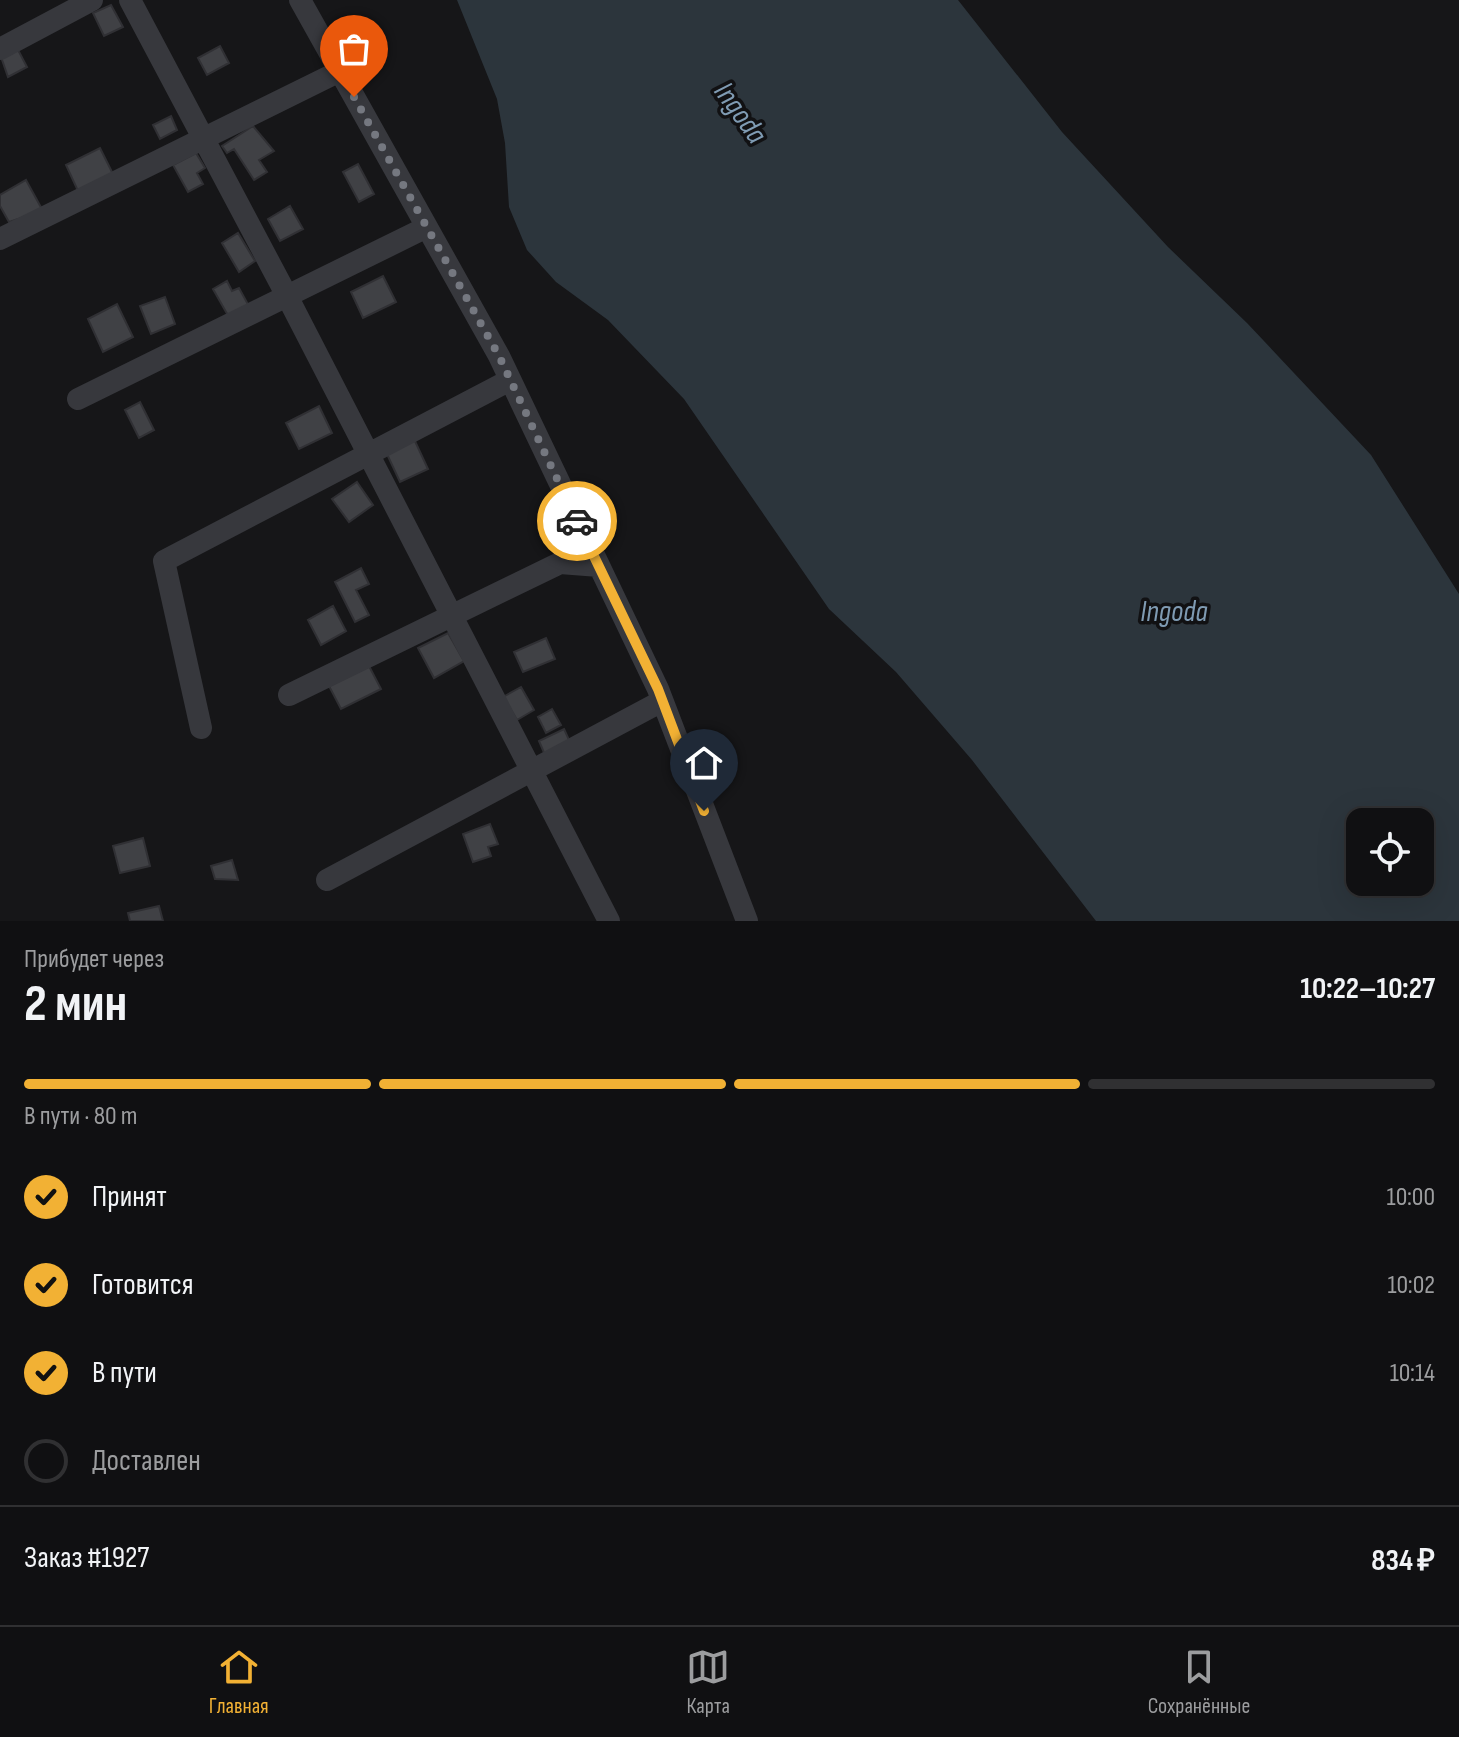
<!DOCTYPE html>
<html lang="ru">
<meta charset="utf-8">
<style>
:root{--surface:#101012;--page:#1e1e20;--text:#f1f3f6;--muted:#9c9d9f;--line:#303032;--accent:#f2b134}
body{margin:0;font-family:"Sofia Sans Condensed",sans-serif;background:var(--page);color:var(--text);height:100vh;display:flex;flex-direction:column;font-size:30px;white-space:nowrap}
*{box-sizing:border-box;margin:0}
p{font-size:26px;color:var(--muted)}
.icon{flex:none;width:44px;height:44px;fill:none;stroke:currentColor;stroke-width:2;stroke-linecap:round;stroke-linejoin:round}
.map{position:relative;height:921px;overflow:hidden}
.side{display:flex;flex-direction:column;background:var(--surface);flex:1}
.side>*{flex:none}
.fabs{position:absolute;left:1346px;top:808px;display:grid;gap:16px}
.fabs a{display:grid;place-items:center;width:88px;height:88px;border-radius:16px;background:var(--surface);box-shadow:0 8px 32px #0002,0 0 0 2px var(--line);font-size:40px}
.pin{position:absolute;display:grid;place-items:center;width:68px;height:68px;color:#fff;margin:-82px -34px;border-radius:50% 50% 50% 0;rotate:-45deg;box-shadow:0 0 8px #0007}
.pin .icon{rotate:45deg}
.courier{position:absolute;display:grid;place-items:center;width:80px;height:80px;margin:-40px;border:6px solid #f2b134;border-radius:50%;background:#fff;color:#222;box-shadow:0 2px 10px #0007}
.overview em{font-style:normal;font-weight:700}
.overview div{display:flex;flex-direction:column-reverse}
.overview{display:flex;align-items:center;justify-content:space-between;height:136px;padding:0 24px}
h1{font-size:52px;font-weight:700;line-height:60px}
.bar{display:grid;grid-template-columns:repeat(4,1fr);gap:12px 8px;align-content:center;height:96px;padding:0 24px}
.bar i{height:10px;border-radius:6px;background:var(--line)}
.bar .selected{background:var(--accent)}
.bar p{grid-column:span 4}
.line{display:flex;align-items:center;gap:20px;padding:0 24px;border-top:2px solid var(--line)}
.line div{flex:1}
ol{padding:0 24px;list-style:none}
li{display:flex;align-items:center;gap:24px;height:88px}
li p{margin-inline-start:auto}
li .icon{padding:8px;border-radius:50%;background:var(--accent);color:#111;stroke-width:4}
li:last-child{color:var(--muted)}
li i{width:44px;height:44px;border:4px solid var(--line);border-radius:50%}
.dock{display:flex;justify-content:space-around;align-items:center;height:112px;border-top:2px solid var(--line);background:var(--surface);font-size:22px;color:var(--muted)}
.dock a{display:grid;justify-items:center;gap:4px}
.dock .selected{color:var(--accent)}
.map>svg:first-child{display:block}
</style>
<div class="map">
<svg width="1459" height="921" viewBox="0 0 1459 921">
<rect width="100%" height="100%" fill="#161618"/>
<!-- water -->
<path fill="#2c353c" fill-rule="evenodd" d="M457 0H958L1062 132 1168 247 1247 323 1371 455 1459 594V921H1096L972 760 896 672 829 609 684 399 608 320 556 282 527 250 509 207 505 143 497 99ZM1360 822H1420V882H1360Z"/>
<!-- building -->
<path fill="#404145" stroke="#303034" stroke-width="2" d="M111 5 123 27 104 36 93 13Z
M16 46 27 67 8 77 0 54Z
M220 46 229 63 207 75 198 58Z
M171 116 177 130 160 139 153 125Z
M253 126 274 151 259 160 267 172 254 180 234 149 227 153 222 146Z
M100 148 113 174 78 191 66 165Z
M196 153 205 168 197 173 203 184 188 192 173 165Z
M358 164 374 194 359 202 343 172Z
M26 180 43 211 9 222 0 206V195Z
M290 206 303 229 280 241 268 219Z
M238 233 255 261 239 272 222 243Z
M383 276 396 302 363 318 351 292Z
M227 281 232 291 239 288 250 308 230 319 213 289Z
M165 297 175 324 151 334 140 306Z
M117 304 133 337 103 352 88 319Z
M140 402 154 430 139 438 125 410Z
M319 406 332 433 299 449 286 423Z
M414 439 428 469 400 482 386 452Z
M357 482 373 505 349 522 332 499Z
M361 568 369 584 356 590 369 615 355 622 335 582Z
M333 606 346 631 321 645 308 620Z
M448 633 464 661 434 678 418 648Z
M546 638 555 659 523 672 514 652Z
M369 666 381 689 341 709 329 686Z
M521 687 534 710 517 720 503 697Z
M552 709 561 725 546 733 538 717Z
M564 729 570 742 545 755 539 741Z
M490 824 498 844 488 847 491 856 473 862 463 834Z
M143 838 150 866 120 873 113 846Z
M232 860 238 880 215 879 211 866Z
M159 906 163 921H130L128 913Z"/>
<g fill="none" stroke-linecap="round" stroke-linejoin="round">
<!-- street -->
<path stroke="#37383d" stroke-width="22" d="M130 0 287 296 609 921
M300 0 499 356 658 689 747 921
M0 49 92 0
M0 239 340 71
M78 399 427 227
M289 695 560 563 599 566
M201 728 164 561 510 380
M327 880 662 701"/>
</g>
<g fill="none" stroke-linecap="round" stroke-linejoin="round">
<!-- done -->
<path stroke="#757880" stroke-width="8" stroke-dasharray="0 14.4" d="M354 97 499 356 577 521"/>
<!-- route -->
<path stroke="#f2b134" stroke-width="10" d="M577 521 658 689 704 811"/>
</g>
<g text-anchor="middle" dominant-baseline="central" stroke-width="7" stroke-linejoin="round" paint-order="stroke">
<!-- water labels -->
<g font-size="30" font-style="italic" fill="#7f9bb3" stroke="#111113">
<text transform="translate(740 113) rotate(54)">Ingoda</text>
<text x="1174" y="612">Ingoda</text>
</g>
</g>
</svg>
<div class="fabs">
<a><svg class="icon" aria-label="locate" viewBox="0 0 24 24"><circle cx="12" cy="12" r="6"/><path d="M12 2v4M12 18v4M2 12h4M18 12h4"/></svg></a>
</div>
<div class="pin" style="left:354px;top:97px;background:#ea580c"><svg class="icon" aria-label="bag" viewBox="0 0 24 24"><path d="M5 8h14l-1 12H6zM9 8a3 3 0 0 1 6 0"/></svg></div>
<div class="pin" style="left:704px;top:811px;background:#1f2937"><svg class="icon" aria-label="home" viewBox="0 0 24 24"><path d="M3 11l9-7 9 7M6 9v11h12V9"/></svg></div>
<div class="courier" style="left:577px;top:521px"><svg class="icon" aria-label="car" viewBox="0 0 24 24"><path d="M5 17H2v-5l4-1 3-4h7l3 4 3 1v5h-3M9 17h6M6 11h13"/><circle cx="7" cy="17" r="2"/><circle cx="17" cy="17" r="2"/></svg></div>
</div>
<section class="side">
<div class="overview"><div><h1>2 мин</h1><p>Прибудет через</p></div><em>10:22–10:27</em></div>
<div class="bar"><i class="selected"></i><i class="selected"></i><i class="selected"></i><i></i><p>В пути · 80 m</p></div>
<ol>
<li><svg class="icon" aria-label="check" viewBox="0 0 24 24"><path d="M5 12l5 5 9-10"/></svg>Принят<p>10:00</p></li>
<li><svg class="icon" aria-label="check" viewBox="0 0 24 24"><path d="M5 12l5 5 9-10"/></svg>Готовится<p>10:02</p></li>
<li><svg class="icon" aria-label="check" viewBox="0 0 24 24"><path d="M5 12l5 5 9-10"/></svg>В пути<p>10:14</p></li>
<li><i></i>Доставлен</li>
</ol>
<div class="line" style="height:104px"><div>Заказ #1927</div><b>834 ₽</b></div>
</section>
<nav class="dock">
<a class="selected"><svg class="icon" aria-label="home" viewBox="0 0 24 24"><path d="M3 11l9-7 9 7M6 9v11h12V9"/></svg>Главная</a>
<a><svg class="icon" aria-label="map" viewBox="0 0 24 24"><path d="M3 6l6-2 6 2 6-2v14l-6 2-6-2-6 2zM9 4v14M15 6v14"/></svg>Карта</a>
<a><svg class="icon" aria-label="saved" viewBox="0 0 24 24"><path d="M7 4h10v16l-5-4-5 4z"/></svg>Сохранённые</a>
</nav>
